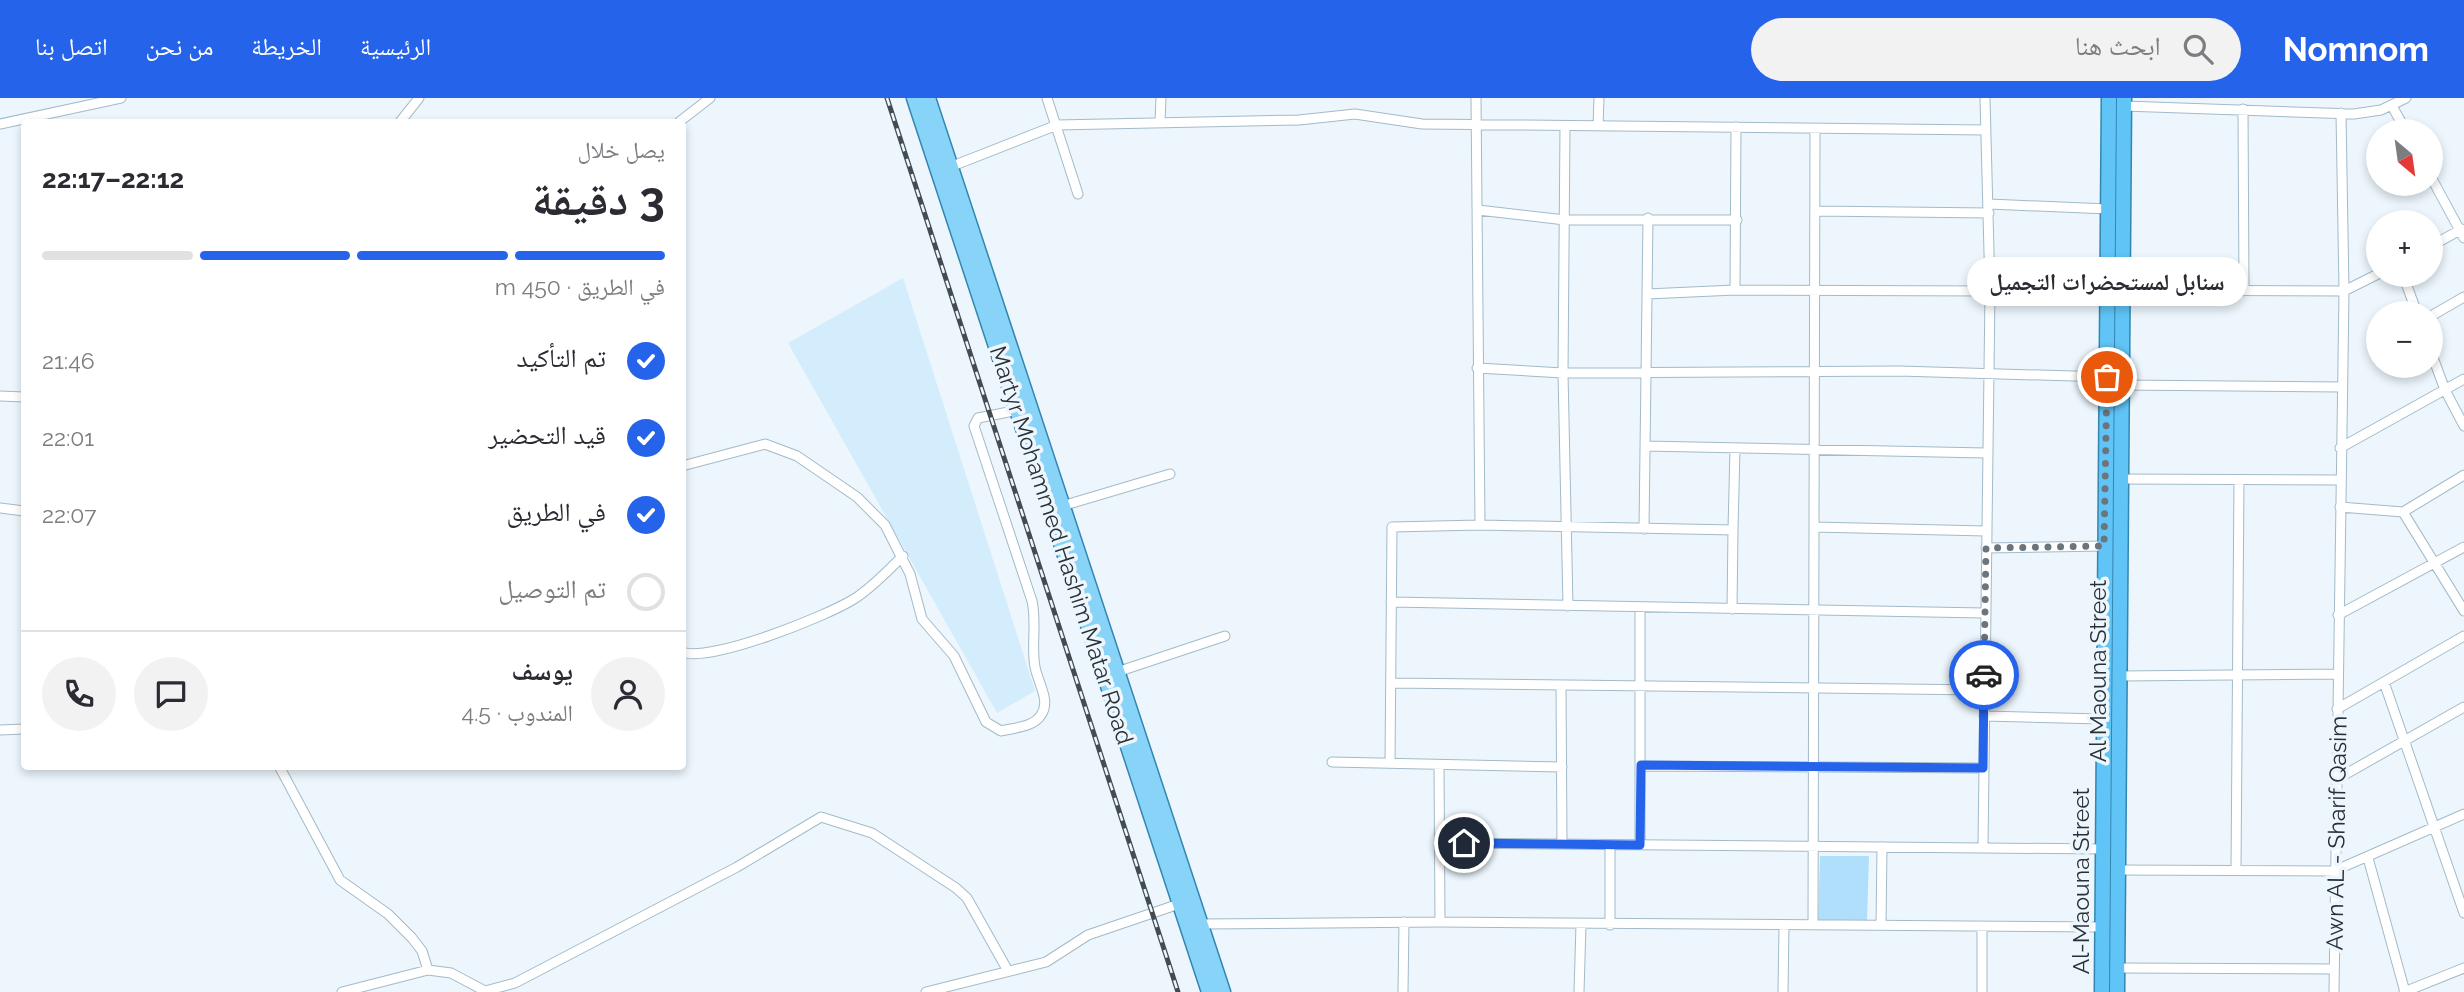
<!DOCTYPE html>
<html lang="ar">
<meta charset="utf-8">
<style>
:root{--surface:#fff;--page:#f2f2f3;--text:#2b2b33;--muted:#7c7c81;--line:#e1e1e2;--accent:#2563eb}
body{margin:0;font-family:Raleway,"Noto Naskh Arabic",sans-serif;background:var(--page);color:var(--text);direction:rtl;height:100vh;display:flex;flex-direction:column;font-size:26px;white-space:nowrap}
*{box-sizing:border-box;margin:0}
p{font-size:23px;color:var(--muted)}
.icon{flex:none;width:38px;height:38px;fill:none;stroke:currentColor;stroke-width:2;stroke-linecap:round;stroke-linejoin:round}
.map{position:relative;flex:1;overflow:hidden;direction:ltr}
.side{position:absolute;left:21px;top:21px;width:665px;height:651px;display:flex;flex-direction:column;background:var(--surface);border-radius:7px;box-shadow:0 4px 10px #0003;direction:rtl}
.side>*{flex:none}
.needle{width:46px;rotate:151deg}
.tools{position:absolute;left:2366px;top:21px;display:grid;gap:14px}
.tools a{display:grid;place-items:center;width:77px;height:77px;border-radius:50%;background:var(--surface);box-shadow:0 4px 10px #0003;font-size:35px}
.pin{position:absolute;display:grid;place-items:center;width:60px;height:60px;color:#fff;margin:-30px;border:4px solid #fff;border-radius:50%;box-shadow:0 2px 7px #0007}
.courier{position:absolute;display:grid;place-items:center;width:70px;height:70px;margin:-35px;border:5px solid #2563eb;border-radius:50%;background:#fff;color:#222;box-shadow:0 2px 9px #0007}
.bubble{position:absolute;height:49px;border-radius:24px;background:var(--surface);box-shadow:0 4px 10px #0003;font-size:23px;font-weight:700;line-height:49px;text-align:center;direction:rtl}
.overview em{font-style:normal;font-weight:700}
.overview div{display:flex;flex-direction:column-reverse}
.overview{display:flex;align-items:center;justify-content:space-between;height:119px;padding:0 21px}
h1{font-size:46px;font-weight:700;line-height:52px}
.bar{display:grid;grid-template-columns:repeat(4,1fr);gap:10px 7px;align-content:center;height:84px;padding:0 21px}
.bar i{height:9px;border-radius:5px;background:var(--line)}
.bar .on{background:var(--accent)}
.bar p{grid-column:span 4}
.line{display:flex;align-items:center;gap:18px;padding:0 21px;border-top:2px solid var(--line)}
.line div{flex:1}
.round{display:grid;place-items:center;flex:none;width:74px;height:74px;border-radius:37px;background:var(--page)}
ol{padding:0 21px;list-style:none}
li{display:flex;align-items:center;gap:21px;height:77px}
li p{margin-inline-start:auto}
li .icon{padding:7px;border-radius:50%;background:var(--accent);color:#fff;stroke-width:4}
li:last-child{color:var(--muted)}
li i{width:38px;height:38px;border:4px solid var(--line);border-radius:50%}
header{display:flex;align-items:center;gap:42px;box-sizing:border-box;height:98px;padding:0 35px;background:var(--accent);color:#fff}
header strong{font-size:33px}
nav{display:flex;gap:38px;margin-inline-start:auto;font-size:24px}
.search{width:490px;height:63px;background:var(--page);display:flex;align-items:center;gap:18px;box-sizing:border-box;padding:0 24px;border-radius:38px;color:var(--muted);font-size:26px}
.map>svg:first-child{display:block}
</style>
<header>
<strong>Nomnom</strong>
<div class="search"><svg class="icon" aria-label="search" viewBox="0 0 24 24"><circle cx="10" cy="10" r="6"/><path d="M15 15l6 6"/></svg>ابحث هنا</div>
<nav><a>الرئيسية</a><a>الخريطة</a><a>من نحن</a><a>اتصل بنا</a></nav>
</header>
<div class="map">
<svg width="2464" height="894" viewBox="0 0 2464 894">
<rect width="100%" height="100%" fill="#ecf6fc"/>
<!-- built -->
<path fill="#d4edfc" d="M903 180 1035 593 997 615 788 245Z"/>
<!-- green -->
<path fill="#b0dffc" d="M1820 758H1869L1867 824 1818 823Z"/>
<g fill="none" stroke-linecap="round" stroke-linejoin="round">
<defs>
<path id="minor" d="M1047 0 1078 96
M1476 0 1480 427
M2124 8 2354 16 2381 12 2406 0
M2392 8 2406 33
M2243 11 2244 193
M400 24 419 0
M679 24 710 0
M1160 24 1161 0
M0 26 121 0
M1598 28 1599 0
M1565 29 1563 275 1568 508
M950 69 1057 27 1299 22 1355 16 1422 26 1986 32
M2431 79 2464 140
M1989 106 2108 111
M1478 112 1565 122H1737
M1815 113 1989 115
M2431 148 2462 131
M2403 177 2417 215
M1735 192 1736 29
M2122 192 2344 193 2378 176
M1647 196 1735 192 1990 193
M2431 218 2464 199
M2431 254 2445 292 2464 328
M1477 270 1563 275 1899 273 2107 279
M2122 287 2341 289
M0 298 24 299
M1645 348 1986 355
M2340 350 2464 281
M682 368 765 346 797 358 857 399 885 427 910 476 922 521 954 558 986 624 1001 633C1013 630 1034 629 1041 617 1051 603 1038 585 1035 569 1031 548 1037 525 1032 503L974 328 978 320 1019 312
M2464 377 2403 414 2464 513
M2121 381 2340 382
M1062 408 1170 376
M2340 409 2403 414
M0 410 24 413
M1814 429 1986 433
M1644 431 1648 120
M1733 432 1735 351
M1986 450 2104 448
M1391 504 1984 515
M1640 511V747
M2338 517 2464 449
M682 554C710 565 827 518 854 501 873 489 887 473 903 458
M1117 574 1225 538
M2119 578 2337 576
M2384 584 2464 815
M1392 585 1984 592
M1561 587 1562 746
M2337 611 2464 538
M1984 618 2102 621
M0 632 24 631
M1332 664 1562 669
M1390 665 1392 429 1480 427 1733 432 1732 511
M1439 667 1440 824
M279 668 340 782 388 816 412 840 422 853 428 872
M1641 668 1983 670
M2337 681 2464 609
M1440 745 2103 751
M1983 749 1990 193 1985 0
M2368 760 2405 894
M2118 772 2334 773 2464 716
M2236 772 2239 382
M1199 826 1440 824 2103 829
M1610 827V747
M1813 827 1815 31
M1881 827 1882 749
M2118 870 2334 871
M342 894 428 872 451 875 485 893 515 885 737 769 821 719 872 735 956 790 967 800 1008 873
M926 894 1046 864 1088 837 1179 806
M1403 894 1404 824
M1579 894 1581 827
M1783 894 1784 827
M1982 894V829
M2334 894 2344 193 2341 15
M2404 894 2464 870"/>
<path id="primary" d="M914 0 1209 894
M928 0 1223 894"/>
<path id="trunk" d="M2102 894 2109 0
M2117 894 2124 0"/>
</defs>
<!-- minor casing -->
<use href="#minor" stroke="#a3bac8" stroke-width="11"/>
<!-- primary casing -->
<use href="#primary" stroke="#3386b1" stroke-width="17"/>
<!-- trunk casing -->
<use href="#trunk" stroke="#3386b1" stroke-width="17"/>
<!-- minor -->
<use href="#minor" stroke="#fff" stroke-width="9"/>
<!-- primary -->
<use href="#primary" stroke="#88d3f8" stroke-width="14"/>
<!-- trunk -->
<use href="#trunk" stroke="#60c4f6" stroke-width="14"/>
<defs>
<path id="rail" d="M887 0 1178 894"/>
</defs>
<!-- rail casing -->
<use href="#rail" stroke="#434c52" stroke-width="5"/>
<!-- rail -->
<use href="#rail" stroke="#ecf6fc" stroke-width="2.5" stroke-dasharray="8" stroke-linecap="butt"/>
</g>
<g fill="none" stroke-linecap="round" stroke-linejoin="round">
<!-- done -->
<path stroke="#6c757b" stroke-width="7" stroke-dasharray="0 12.6" d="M1984 577 1986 450 2104 448 2107 279"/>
<!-- route -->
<path stroke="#2563eb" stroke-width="9" d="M1464 745 1640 747 1641 667 1983 670 1984 577"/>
</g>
<g text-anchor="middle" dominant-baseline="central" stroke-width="7" stroke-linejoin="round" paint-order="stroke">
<!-- street labels -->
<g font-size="23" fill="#273036" stroke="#ecf6fc">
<text transform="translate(1062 447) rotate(72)">Martyr Mohammed Hashim Matar Road</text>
<text transform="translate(2097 573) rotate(-90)">Al Maouna Street</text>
<text transform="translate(2336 735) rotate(-89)">Awn AL - Sharif Qasim</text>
<text transform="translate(2080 783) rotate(-90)">Al-Maouna Street</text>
</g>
</g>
</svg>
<div class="tools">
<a><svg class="needle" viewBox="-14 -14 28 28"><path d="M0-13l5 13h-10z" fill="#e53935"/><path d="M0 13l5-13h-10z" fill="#7c7c81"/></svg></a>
<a>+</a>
<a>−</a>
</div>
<div class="pin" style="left:2107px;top:279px;background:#ea580c"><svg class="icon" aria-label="bag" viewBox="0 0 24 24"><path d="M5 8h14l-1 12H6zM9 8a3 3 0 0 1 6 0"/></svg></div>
<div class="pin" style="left:1464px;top:745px;background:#1f2937"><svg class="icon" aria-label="home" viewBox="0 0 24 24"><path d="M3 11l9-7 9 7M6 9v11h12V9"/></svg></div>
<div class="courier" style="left:1984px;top:577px"><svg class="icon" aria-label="car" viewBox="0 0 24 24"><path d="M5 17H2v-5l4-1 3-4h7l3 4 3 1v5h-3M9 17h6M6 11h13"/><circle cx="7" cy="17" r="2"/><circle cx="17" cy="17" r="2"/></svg></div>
<div class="bubble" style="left:1967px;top:159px;width:280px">سنابل لمستحضرات التجميل</div>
<section class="side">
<div class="overview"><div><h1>3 دقيقة</h1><p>يصل خلال</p></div><em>22:12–22:17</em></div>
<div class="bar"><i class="on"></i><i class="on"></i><i class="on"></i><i></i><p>في الطريق · 450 m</p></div>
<ol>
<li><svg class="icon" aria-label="check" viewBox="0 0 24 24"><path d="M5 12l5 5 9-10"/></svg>تم التأكيد<p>21:46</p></li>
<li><svg class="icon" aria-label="check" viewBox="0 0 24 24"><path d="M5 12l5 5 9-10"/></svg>قيد التحضير<p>22:01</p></li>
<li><svg class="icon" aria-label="check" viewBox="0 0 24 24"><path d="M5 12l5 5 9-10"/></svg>في الطريق<p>22:07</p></li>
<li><i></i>تم التوصيل</li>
</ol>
<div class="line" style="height:126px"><a class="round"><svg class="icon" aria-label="person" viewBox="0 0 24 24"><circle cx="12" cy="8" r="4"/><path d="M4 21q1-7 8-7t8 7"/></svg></a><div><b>يوسف</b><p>المندوب · 4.5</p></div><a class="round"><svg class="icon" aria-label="chat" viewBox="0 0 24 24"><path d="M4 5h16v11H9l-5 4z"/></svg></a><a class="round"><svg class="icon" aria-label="phone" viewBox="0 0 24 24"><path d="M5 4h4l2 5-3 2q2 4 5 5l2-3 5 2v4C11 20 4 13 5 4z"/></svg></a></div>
</section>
</div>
